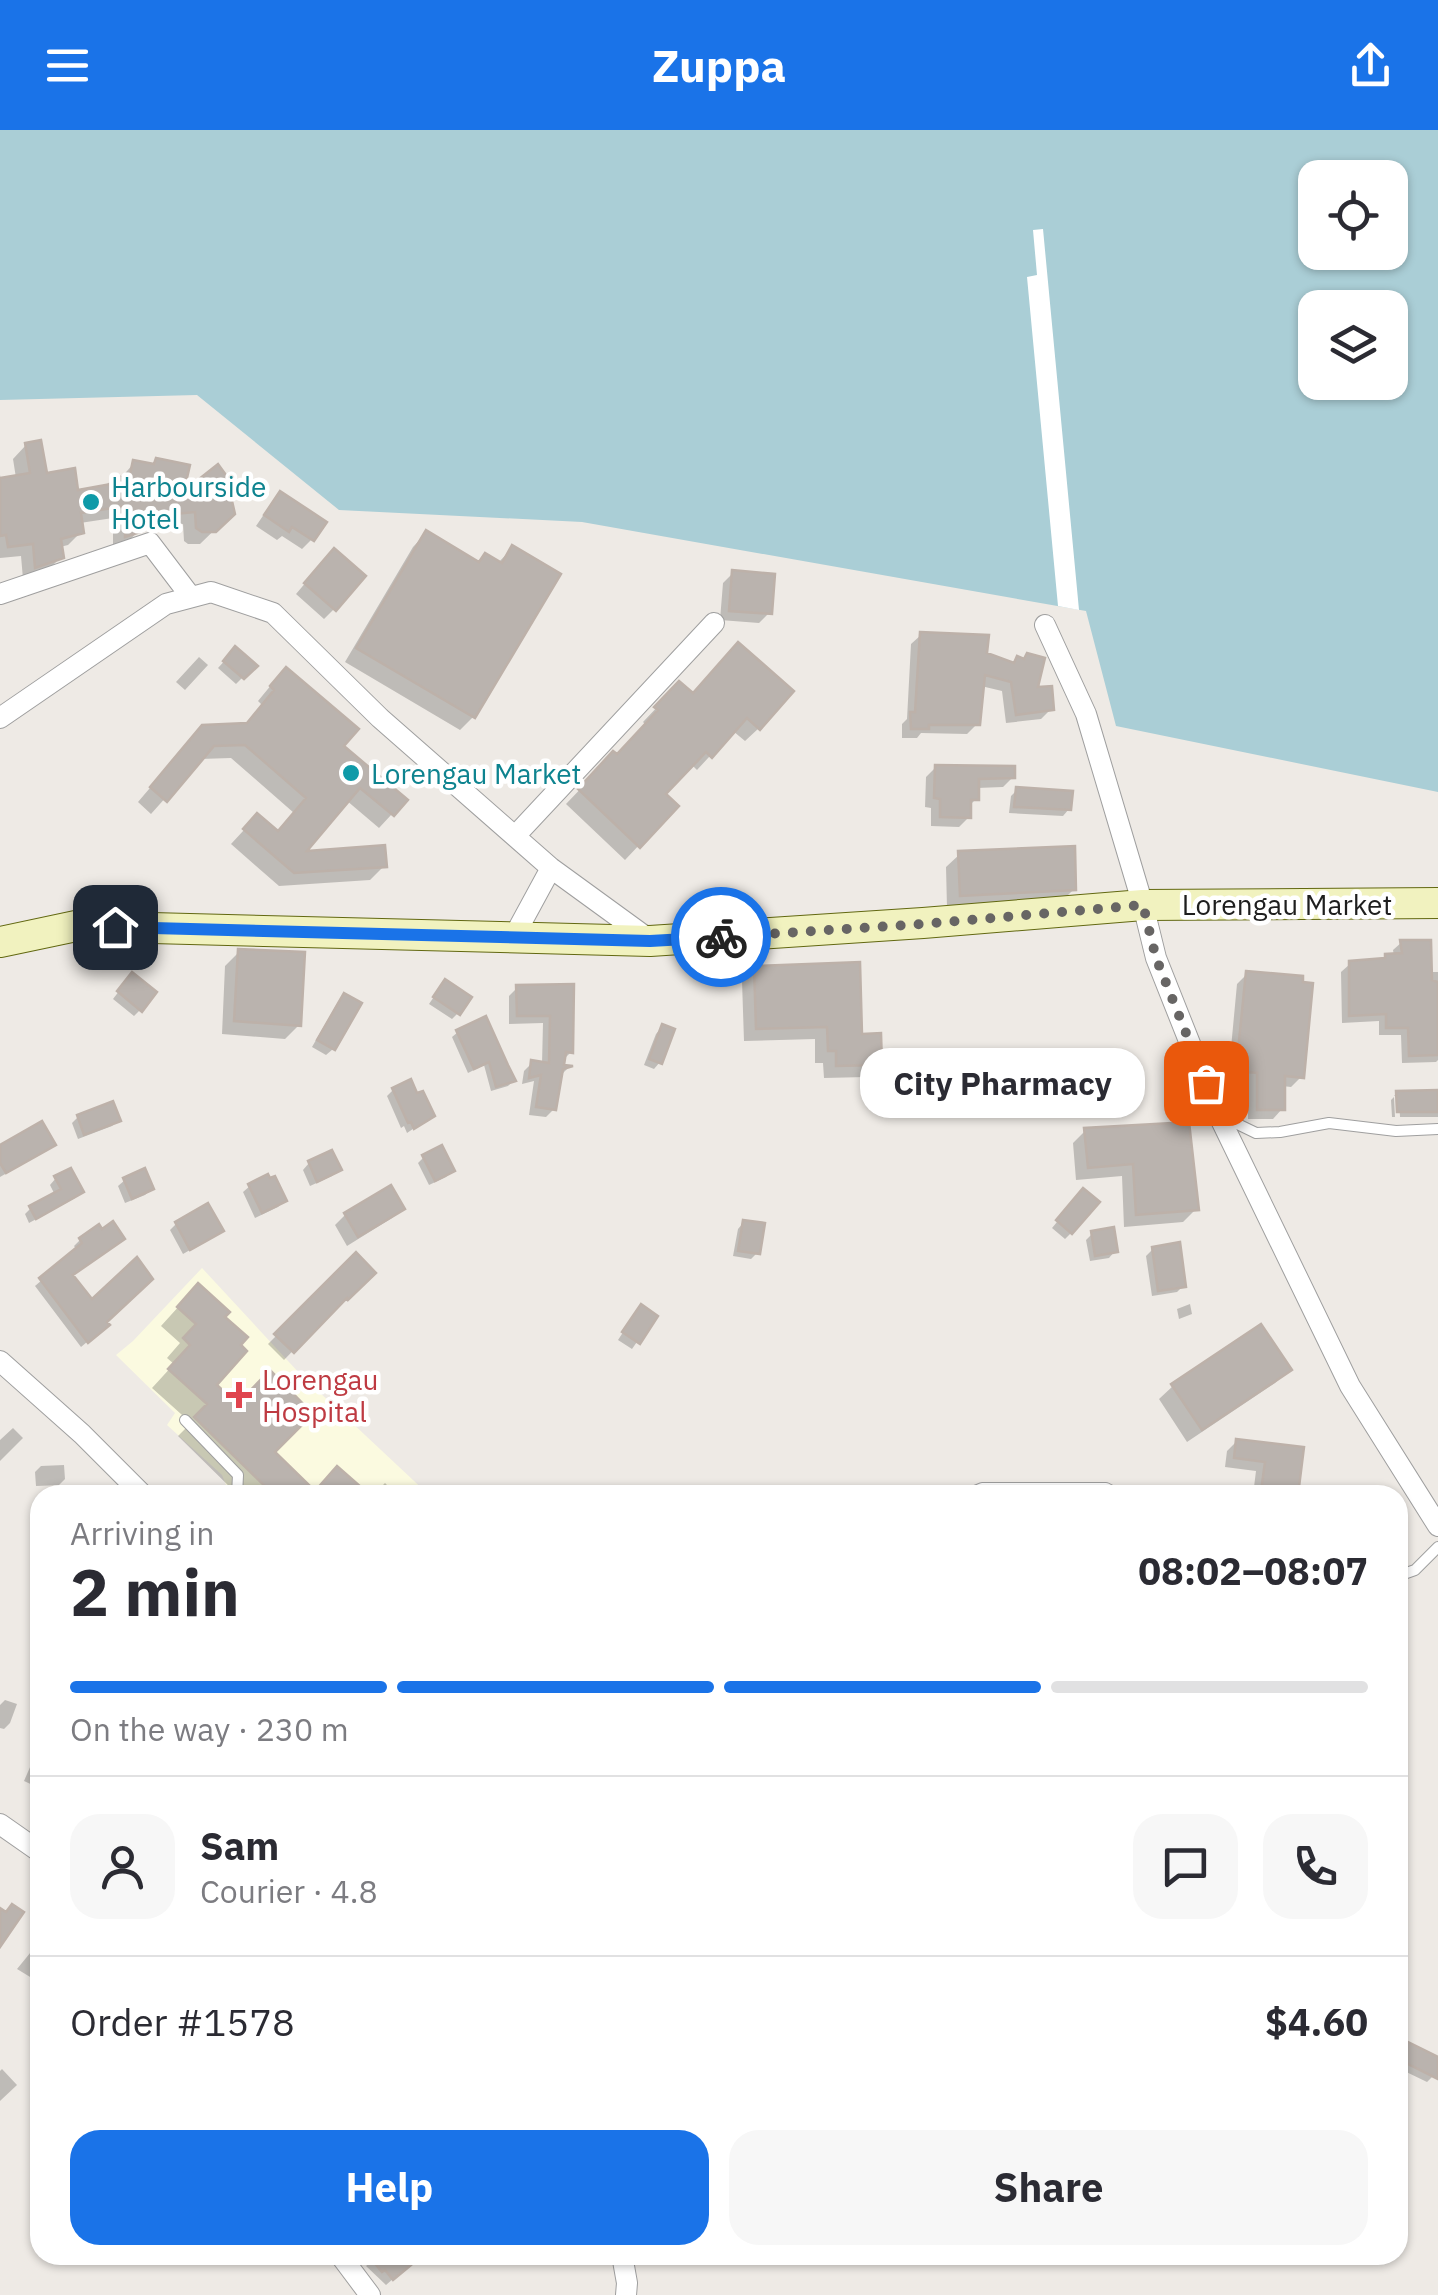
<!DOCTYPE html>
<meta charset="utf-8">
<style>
:root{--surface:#fff;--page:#f7f7f7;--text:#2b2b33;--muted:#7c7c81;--line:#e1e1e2;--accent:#1a73e8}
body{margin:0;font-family:"IBM Plex Sans",sans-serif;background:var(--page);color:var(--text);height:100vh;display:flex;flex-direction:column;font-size:38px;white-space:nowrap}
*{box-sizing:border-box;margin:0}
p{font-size:32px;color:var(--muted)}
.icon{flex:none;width:55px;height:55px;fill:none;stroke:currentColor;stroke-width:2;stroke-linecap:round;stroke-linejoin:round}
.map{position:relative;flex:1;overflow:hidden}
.drawer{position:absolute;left:30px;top:1355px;width:1378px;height:780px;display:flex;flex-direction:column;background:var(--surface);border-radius:30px;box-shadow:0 2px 8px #0004}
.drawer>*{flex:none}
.tools{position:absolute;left:1298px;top:30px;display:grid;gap:20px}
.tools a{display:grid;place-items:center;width:110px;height:110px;border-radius:20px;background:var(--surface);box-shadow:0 2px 8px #0004;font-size:50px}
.pin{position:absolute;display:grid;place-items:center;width:85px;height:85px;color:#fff;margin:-42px;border-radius:20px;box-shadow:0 5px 15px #0006}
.courier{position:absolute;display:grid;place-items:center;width:100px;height:100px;margin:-50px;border:8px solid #1a73e8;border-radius:50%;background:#fff;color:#222;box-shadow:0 2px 12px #0007}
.bubble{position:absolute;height:70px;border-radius:30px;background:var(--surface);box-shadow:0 2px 8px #0004;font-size:32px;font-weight:700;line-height:70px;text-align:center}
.headline em{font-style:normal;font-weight:700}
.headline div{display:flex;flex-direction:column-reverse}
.headline{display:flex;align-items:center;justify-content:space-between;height:170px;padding:0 40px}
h1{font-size:65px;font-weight:700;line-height:75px}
.bar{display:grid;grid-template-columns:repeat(4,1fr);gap:15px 10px;align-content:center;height:120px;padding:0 40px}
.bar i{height:12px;border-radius:8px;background:var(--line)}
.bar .current{background:var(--accent)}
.bar p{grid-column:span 4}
.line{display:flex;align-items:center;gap:25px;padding:0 40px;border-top:2px solid var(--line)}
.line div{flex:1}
.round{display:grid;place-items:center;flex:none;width:105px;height:105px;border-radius:30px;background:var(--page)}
.button{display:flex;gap:20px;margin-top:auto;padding:20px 40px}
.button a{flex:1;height:115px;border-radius:30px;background:var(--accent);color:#fff;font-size:40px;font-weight:700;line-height:115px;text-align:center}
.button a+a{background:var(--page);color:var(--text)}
header{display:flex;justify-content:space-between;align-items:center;height:130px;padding:0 40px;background:var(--accent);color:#fff;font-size:45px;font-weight:700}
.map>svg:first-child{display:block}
</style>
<header><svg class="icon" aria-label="menu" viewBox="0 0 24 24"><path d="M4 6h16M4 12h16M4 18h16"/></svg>Zuppa<svg class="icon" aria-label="share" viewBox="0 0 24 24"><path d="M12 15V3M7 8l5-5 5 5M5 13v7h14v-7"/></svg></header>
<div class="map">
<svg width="1438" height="2165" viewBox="0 0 1438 2165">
<rect width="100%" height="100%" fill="#eeeae5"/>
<!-- education -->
<path fill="#fbfae0" d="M202 1138 301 1245 429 1365H230L222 1345 167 1295 175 1283 116 1225 133 1211Z"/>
<!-- water -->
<path fill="#aaced6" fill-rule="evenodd" d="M0 0H1438V662L1116 596 1086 481 582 392 339 380 197 265 0 270ZM1315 48H1390V122H1315ZM1315 178H1390V252H1315Z"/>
<!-- pier -->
<path fill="#fff" d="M1043 99 1079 480 1058 476 1027 147 1037 145 1033 100Z"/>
<!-- shadow -->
<path fill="#0003" d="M26 315 45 346 76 362 104 357 114 348 120 349 134 333 151 336 157 331 180 367 232 383 200 414H188L184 411 183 394 141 398 127 413 113 418V388L80 393 81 402 68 415 60 417 61 427 48 440 23 449 21 426 0 428V345L1 350 16 348 13 329Z
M281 364 312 409 302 419 282 406 277 410 256 396 271 374Z
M426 403 478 434 499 432 512 418 473 587 460 600 345 532 413 417Z
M324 431 334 479 324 489 296 464Z
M733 443 769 483 759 493 720 490 723 453Z
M921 505 985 524 1012 535 1018 529 1022 531 1028 525 1034 559 1051 579 1041 589 1006 593 1002 561 981 556 977 594 967 604 921 603 917 608H902V594L907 589 911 514Z
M229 526 254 536 236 554 218 538Z
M199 527 208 535 185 560 176 552Z
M724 528 759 598 745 611 733 601 697 640 691 634 663 664 676 676 625 730 566 674 613 625 616 628 646 595 643 592 679 554 692 566Z
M272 554 404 671 379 698 346 670 301 724 384 736 370 750 279 756 231 714 257 686 277 703 294 683 231 628 200 629 151 684 138 672 189 612 246 596 262 575 258 571Z
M936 637 1013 647 1003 657 977 658 976 669 968 677 969 687 959 697 931 696V678L925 677 926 647Z
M1017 660 1069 679 1063 686 1009 683 1011 666Z
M960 724 1074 759 1060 773 947 778 946 737Z
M1402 812 1429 842H1438V930L1436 932 1402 933 1401 905H1379V891L1342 893 1341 842 1350 834 1382 830 1386 827 1394 826 1393 820Z
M239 822 299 895 285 909 222 904 225 836Z
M755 838 860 906 879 934 866 947 824 948 823 933H815V909L744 911 742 851Z
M1247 844 1301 947 1291 957 1282 956V979L1273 989H1248V952L1228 950 1237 854Z
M126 852 140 880 134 886 113 869Z
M572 857 571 922 562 931 561 937 568 938 562 944 554 979 546 987 529 985 534 951 522 954 524 941 532 933 542 934 543 893 509 894V866L517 858Z
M440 858 458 883 452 889 429 874Z
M344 866 358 874 333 919 326 925 312 917 338 872Z
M662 897 660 932 654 939 644 935 656 904Z
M458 902 513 951 508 956 491 961 484 935 468 943 452 907Z
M410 953 432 986 407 1003 404 996 401 998 387 966 393 960Z
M1438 962V987H1400L1399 966H1394L1397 963Z
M1394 967 1395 987H1392L1391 970Z
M78 987 118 990 112 996 78 1009 72 993Z
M1186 995 1196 1079 1183 1092 1124 1097 1122 1046 1076 1050 1073 1013 1085 1001Z
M0 1018 47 1020 0 1047Z
M424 1027 452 1041 446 1047 429 1055 418 1033Z
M309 1033 339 1040 332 1046 310 1056 303 1040Z
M56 1048 81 1062 75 1068 29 1093 25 1084 31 1078 55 1065 50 1055Z
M125 1050 151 1059 145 1065 125 1073 118 1056Z
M250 1056 284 1071 278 1077 255 1088 243 1062Z
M390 1058 402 1078 392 1088 347 1116 335 1095 345 1085Z
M1077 1068 1071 1103 1065 1109 1052 1098Z
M207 1077 214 1106 183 1124 170 1100 176 1094Z
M744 1092 757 1123 751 1129 733 1126 738 1099Z
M98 1097 71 1146 104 1192 100 1201 81 1217 35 1156 77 1120 74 1116 80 1110Z
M1093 1103 1115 1121 1109 1128 1090 1131 1086 1110Z
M1153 1119 1183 1156 1177 1162 1152 1166 1146 1126Z
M356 1126 337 1175 284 1230 268 1214Z
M1190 1174 1192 1184 1179 1189 1177 1179Z
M180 1175 221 1187 214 1255 271 1323 314 1363 366 1365H238L178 1306 191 1293 152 1258 174 1234 167 1228 180 1213 161 1196Z
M635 1184 655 1186 632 1219 618 1210Z
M1289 1240 1275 1253 1187 1312 1159 1269 1173 1256Z
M13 1298 23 1308 0 1331V1310Z
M1237 1311 1301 1319 1295 1365H1253L1256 1341 1225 1337 1227 1321Z
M64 1335 65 1349 59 1355 36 1356 35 1342 41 1336Z
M385 1353 397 1365H373Z
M5 1570 17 1574 10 1593 4 1599 0 1598V1575Z
M40 1622V1653L37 1657 24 1651 34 1628Z
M35 1817 40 1820V1853L17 1839Z
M1401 1911 1438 1930V1936L1433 1946 1427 1952 1398 1938V1915Z
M2 1939 17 1955 0 1971V1941Z
M379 2125H400L402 2141 386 2155 366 2136Z"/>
<!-- building -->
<path fill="#bab3ae" stroke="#bdb1a9" stroke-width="2.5" d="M41 310 47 343 75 338 78 360 111 354 113 345 129 349 133 330 154 334 156 328 190 335 184 361 218 334 226 345 235 384 216 402H202L196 398 195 382 143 387V401L125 407V376L81 383 84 403 61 409 64 428 35 438 33 414 8 417 6 405 0 406V348L30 343 25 313Z
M280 361 327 392 314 411 292 397 289 402 264 385Z
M426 400 479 432 485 423 502 433 512 415 561 444 475 588 356 518Z
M334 418 366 446 336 481 304 453Z
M732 440 775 444 772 484 729 481Z
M920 502 989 505 987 523 1014 533 1017 526 1024 529 1027 523 1045 528 1038 557 1052 556 1054 580 1016 585 1011 552 985 545 980 595H929V599H911L910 582H915Z
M738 512 794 561 760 600 747 588 712 628 706 622 666 664 679 676 640 718 578 659 613 621 617 624 658 580 654 577 679 551 693 563Z
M235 516 258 536 244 549 223 531Z
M286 537 359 599 344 616 408 670 394 686 360 658 307 721 385 715 387 737 294 743 243 699 257 683 278 701 306 668 245 615 214 616 167 672 150 657 202 595 247 593 274 560 270 556Z
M935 635 1015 636V648L979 649V670H971V688L940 687V669L934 668Z
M1016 657 1073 661 1071 680 1014 677Z
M1075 716 1076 760 960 766 958 721Z
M1400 810H1431L1432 850 1438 852V925L1409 926 1408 898H1386V884L1349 886V831L1385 828V824L1402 823Z
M238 819 305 822 301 896 234 891Z
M860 832 862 904 881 903 882 935 836 936V921H828L827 897 756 899 754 836Z
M1246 841 1303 846V852L1313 853 1304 948 1285 946V980H1257V943L1236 941Z
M132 842 157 862 142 882 117 861Z
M445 849 472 867 460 885 433 867Z
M574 854 573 923 566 922 564 935 573 936 563 939 556 980 536 977 541 945 529 948 531 930 549 933 550 886H517L516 855Z
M344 863 362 873 335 920 317 910Z
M486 886 508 935 516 951 496 957 489 932 474 939 456 900Z
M662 894 675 899 662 934 649 929Z
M411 949 417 963 423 961 435 986 414 999 411 992 408 993 392 958Z
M1438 960V982H1397L1396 961Z
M113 971 121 991 84 1005 77 985Z
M42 991 56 1015 6 1043 0 1033V1015Z
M1189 992 1199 1080 1136 1085 1133 1034 1088 1038 1084 998Z
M442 1015 455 1041 435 1051 422 1025Z
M332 1020 342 1040 317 1052 308 1031Z
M71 1038 84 1062 36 1089 29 1076 61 1059 54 1046Z
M145 1038 154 1059 132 1069 123 1048Z
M268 1044 270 1048 275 1046 287 1071 262 1083 248 1054Z
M391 1055 405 1079 358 1107 344 1083Z
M1083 1058 1100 1072 1072 1104 1056 1090Z
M208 1073 224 1101 190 1120 175 1092Z
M743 1090 765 1093 760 1124 738 1121Z
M113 1091 125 1109 73 1145 92 1169 137 1127 153 1149 107 1192 110 1195 88 1213 39 1148 82 1113 79 1108 99 1094 102 1099Z
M1114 1097 1118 1122 1095 1126 1091 1101Z
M1180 1112 1186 1157 1158 1161 1152 1117Z
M356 1122 376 1143 348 1170 347 1168 294 1223 274 1204Z
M198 1153 230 1182 225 1187 248 1207 241 1215 247 1221 217 1255 237 1274 270 1240 313 1284 275 1322 315 1361 337 1336 370 1365H274L194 1287 207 1274 168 1239 190 1215 183 1208 196 1194 177 1177Z
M641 1174 658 1186 640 1214 622 1202Z
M1261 1194 1292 1240 1202 1300 1171 1254Z
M1236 1309 1304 1317 1298 1365H1274L1275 1362 1261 1361 1265 1332 1234 1328Z
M12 1774 24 1782 0 1817V1778L6 1782Z
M1398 1907 1438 1927V1949L1398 1929Z
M368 2125H403L411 2135 393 2150 385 2140 382 2142Z"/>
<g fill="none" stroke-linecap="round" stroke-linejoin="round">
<defs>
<path id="service" d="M1223 987 1256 1003 1280 1002 1329 993 1396 1001 1438 999
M185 1290 238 1345 237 1365
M965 1365 982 1358H1106L1119 1365
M1398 1446 1415 1440 1438 1417"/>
<path id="minor" d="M0 464 150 413 191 467
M1045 495 1086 584 1143 775 1156 828 1218 984 1350 1256 1438 1396
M0 588 166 474 211 462 273 483 380 588 551 738 650 810
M516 705 714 493
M513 808 551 738
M0 1231 82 1304 143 1365
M0 1694 40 1722
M340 2125 370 2165
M622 2125 627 2153 626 2165"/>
<path id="secondary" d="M0 812 76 796 650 811 923 793 1143 775 1438 773"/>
</defs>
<!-- service casing -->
<use href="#service" stroke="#9f9f9f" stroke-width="12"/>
<!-- minor casing -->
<use href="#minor" stroke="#9f9f9f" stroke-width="22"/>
<!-- secondary casing -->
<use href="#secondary" stroke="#626811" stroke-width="32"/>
<!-- service -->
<use href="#service" stroke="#fff" stroke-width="10"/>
<!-- minor -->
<use href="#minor" stroke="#fff" stroke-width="20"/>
<!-- secondary -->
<use href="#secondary" stroke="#f1f2bf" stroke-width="30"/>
</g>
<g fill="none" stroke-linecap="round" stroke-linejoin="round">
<!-- done -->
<path stroke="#676564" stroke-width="10" stroke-dasharray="0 18" d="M721 807 923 794 1143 775 1156 828 1206 953"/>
<!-- route -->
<path stroke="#1a73e8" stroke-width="12" d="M115 797 650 811 721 807"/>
</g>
<!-- markers -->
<g fill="#0f9aa8" stroke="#fff" stroke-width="4">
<circle cx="91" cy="372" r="10"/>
<circle cx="351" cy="643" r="10"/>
</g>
<path fill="#e0444e" stroke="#fff" stroke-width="4" d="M234 1250h10v10h10v10h-10v10h-10v-10h-10v-10h10z"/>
<g text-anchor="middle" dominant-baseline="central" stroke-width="9" stroke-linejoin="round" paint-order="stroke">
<!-- culture labels -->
<g font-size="28" fill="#0d838f" stroke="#fff" text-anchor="start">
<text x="111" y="356">Harbourside<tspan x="111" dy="32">Hotel</tspan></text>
<text x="371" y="643">Lorengau Market</text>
</g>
<!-- street labels -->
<g font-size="28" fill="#1e1e1e" stroke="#fff">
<text x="1287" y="774">Lorengau Market</text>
</g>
<!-- health labels -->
<g font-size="28" fill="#be3a42" stroke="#fff" text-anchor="start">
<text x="262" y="1249">Lorengau<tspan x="262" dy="32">Hospital</tspan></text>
</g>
</g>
</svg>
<div class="tools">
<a><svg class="icon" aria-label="locate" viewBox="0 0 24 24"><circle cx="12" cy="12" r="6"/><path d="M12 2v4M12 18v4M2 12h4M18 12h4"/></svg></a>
<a><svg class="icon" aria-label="layers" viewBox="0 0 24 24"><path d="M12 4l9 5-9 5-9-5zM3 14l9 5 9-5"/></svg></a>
</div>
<div class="pin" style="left:1206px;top:953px;background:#ea580c"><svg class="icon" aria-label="bag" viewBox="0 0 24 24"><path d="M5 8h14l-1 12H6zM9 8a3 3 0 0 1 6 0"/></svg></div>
<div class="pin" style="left:115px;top:797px;background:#1f2937"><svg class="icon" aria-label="home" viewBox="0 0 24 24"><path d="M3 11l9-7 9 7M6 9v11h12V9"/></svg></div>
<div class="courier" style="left:721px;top:807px"><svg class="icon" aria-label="bike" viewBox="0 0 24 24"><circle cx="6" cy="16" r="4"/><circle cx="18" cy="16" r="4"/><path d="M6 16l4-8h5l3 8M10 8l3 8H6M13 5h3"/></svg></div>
<div class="bubble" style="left:860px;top:918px;width:285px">City Pharmacy</div>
<section class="drawer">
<div class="headline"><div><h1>2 min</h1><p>Arriving in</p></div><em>08:02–08:07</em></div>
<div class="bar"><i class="current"></i><i class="current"></i><i class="current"></i><i></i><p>On the way · 230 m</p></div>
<div class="line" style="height:180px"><a class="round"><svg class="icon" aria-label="person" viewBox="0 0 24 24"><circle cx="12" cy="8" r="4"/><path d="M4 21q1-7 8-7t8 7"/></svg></a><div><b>Sam</b><p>Courier · 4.8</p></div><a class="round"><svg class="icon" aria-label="chat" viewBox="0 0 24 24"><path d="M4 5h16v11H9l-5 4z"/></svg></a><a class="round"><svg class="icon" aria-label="phone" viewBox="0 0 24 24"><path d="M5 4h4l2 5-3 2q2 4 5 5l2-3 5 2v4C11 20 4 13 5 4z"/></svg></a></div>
<div class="line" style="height:130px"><div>Order #1578</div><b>$4.60</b></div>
<div class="button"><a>Help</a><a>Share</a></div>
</section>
</div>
